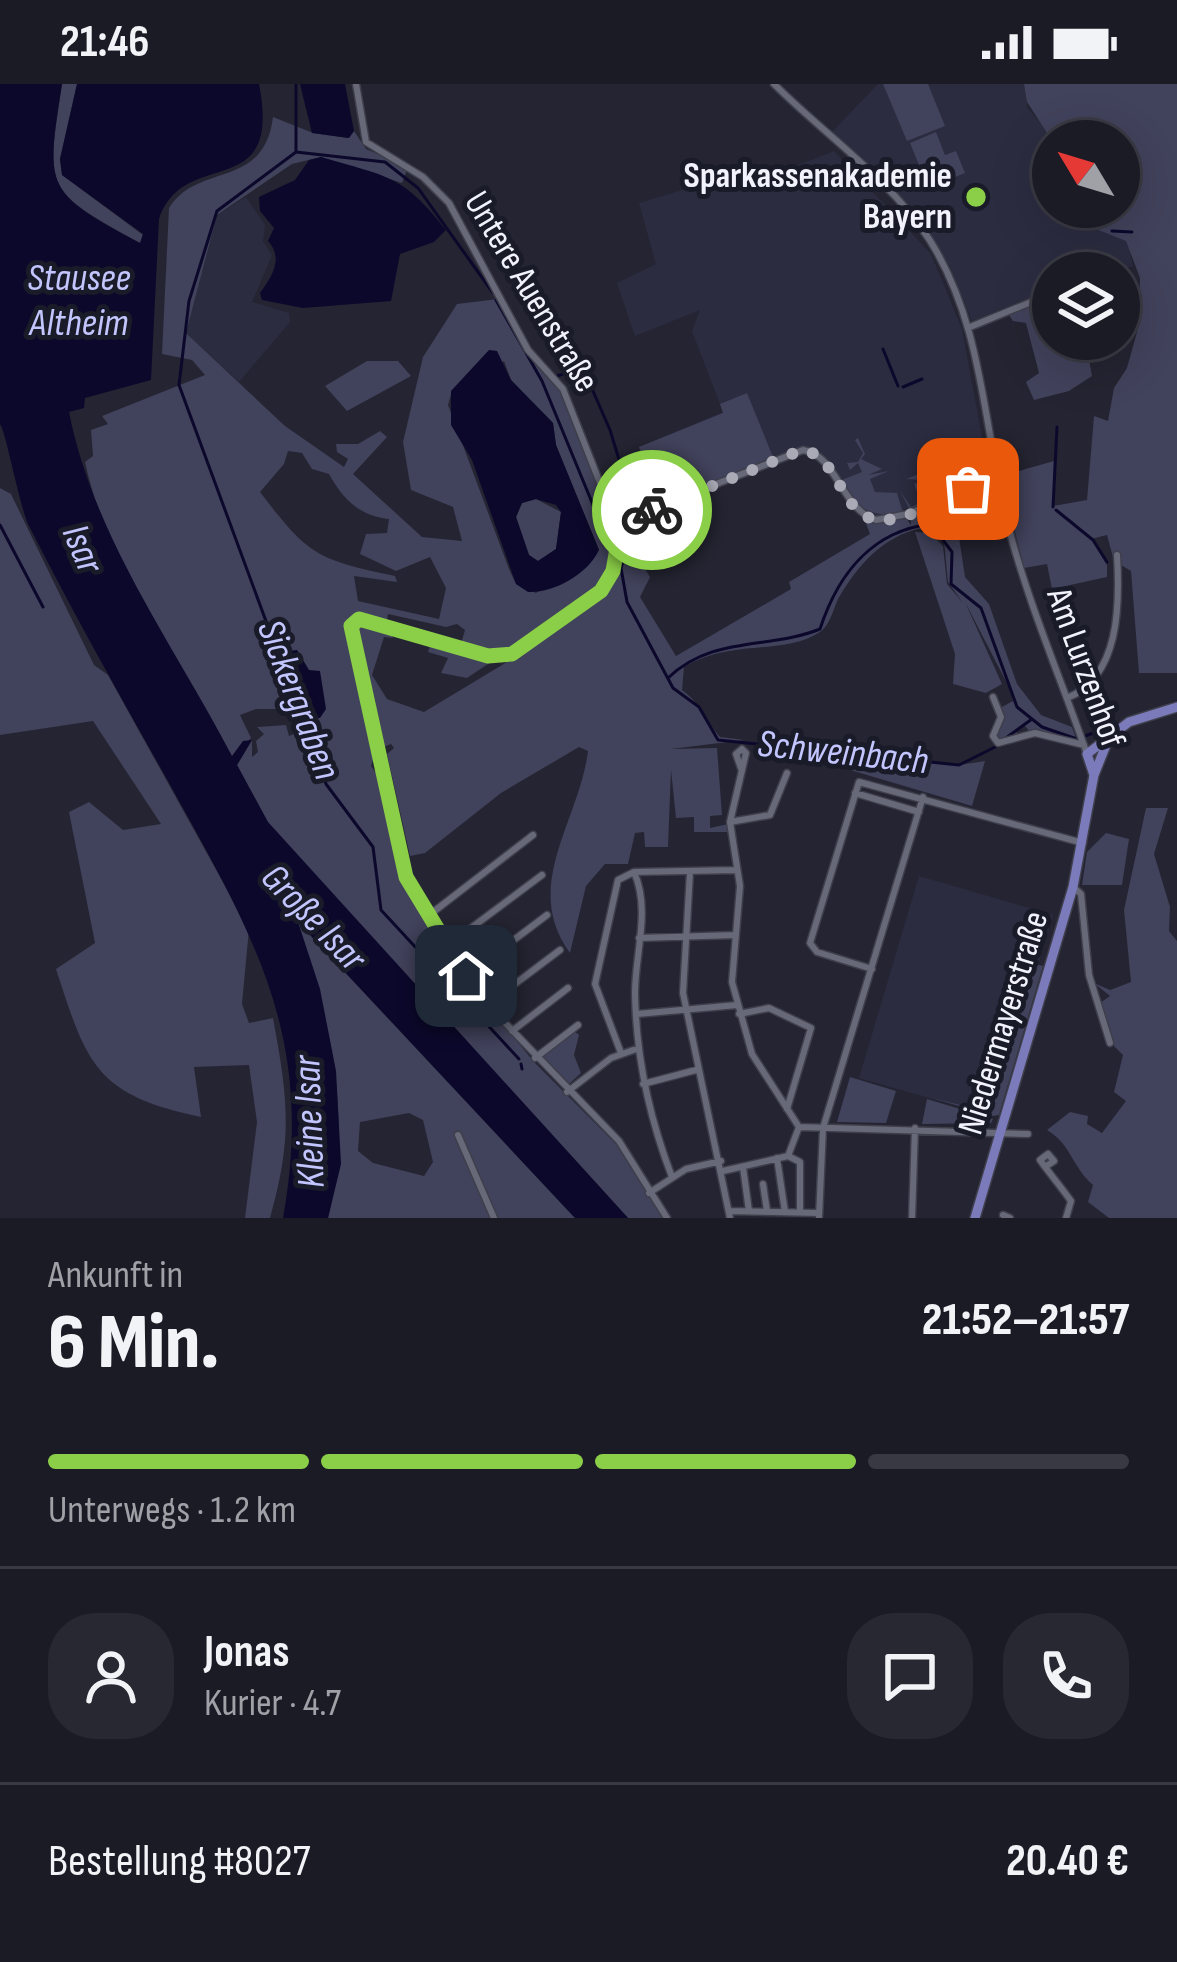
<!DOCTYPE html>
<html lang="de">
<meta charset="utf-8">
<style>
:root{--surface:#1b1b26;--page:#282832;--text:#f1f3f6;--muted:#a0a1a7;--line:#393943;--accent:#8bce47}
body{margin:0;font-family:"Sofia Sans Condensed",sans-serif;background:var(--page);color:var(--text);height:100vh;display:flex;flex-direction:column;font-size:45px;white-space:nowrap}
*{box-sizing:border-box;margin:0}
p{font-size:39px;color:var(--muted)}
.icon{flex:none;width:66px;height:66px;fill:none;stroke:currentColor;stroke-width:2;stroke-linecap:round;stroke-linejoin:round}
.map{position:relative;height:1134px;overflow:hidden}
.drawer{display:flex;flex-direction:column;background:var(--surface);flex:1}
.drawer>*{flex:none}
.needle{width:78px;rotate:308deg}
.buttons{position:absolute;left:1032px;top:36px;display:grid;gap:24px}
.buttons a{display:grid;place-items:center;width:108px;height:108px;border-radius:50%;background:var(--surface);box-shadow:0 12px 48px #0002,0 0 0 3px var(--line);font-size:60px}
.pin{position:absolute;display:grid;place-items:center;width:102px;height:102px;color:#fff;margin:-51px;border-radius:24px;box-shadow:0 6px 18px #0006}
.courier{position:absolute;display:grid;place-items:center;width:120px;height:120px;margin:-60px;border:9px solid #8bce47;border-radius:50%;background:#fff;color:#222;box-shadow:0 3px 15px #0007}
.overview em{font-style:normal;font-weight:800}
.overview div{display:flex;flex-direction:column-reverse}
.overview{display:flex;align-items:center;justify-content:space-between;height:204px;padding:0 48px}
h1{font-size:78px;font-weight:800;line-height:90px}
.bar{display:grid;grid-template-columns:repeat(4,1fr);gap:18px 12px;align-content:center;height:144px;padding:0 48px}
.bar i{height:15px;border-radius:9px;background:var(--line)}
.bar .active{background:var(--accent)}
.bar p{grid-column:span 4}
.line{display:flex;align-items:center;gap:30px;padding:0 48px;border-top:3px solid var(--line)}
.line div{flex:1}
.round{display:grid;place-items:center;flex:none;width:126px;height:126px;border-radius:48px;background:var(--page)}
.status{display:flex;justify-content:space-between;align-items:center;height:84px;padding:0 60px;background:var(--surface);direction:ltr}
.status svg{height:33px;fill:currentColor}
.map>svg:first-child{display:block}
</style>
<div class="status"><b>21:46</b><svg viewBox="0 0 49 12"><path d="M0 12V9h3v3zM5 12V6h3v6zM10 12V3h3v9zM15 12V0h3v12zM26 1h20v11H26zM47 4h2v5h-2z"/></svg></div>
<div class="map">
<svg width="1177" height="1134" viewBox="0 0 1177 1134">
<rect width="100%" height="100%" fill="#242432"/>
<!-- built -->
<path fill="#2b2c40" d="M878 0H1026L1027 23 1056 57 1053 123H1088L1128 157 1133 183 1053 189V204L972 237 950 183 913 127 832 48Z
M834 67 931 170 962 245 989 391 936 417 876 433 814 364 801 362 662 419 639 363 723 328 692 247 700 226 635 252 617 199 656 180 639 119 730 92 738 105Z
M246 113 265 141 263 157 272 171 252 218 289 229 290 238 239 298 186 249 217 131Z
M919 792 1053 831 993 1032 859 994Z"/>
<!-- green -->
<path fill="#41425b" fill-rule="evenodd" d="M62 0H77L60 75 62 91 143 151 140 159C43 106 46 106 62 0Z
M883 0H928L945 42 907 57Z
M1024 0H1177V589H1139L1131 487 1114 477 1107 451 1091 455 1107 481V493L1052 505 1047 480 1024 484 1001 392 1054 377 1053 422 1087 416 1094 332 1108 337 1114 304 1127 284 1139 241 1140 194 1126 157 1081 139V123H1119V57L1053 58 1027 18Z
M273 33 313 49 348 54 354 47 366 65 408 83 402 99 321 73 292 80 217 131 186 249 285 342 344 383 348 375 337 368 336 360H358L380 347 387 353 353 390 422 453 462 457 453 423 411 406 403 358 423 273 457 220 498 215 527 269 561 306 610 429 650 493 640 513 676 572 791 505 789 498 870 450 865 437 905 432 911 441V430L953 414 965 493 989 520 1017 600 1041 631 1072 643 1077 657 1030 648 1025 642 1016 647 1019 653 1004 660 994 655 998 625 1013 617 1011 607 965 518 1002 600 986 609 953 600 955 570 915 448 930 449 943 462 947 500 963 519 948 498 944 457 922 444C883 452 858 481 838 515 833 526 830 541 820 548 784 572 732 554 684 583L682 606C701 620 705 636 720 653L744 656 671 665 717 664 722 731 710 732V744L728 740V748H694V733L676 734 671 686 668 763H645L644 748 635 749 628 780H605L586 802 570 869C521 802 579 738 588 667L579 663 501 709 425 769 410 772 387 670 394 664 391 660 376 666 371 682 383 698 408 807 451 876 534 978 616 1060 663 1134H628L268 739 237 681 252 656V673L258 668 256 657 264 650 257 643 286 641 289 652 299 648 294 625H256L240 631 251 654 232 673C180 578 108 484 85 378L93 372 91 346 108 340 102 332 205 291 192 276 162 270 169 124C198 78 264 106 273 33ZM504 277 511 296 553 339 556 361 599 466 536 509 516 500 509 485 448 321 452 307ZM288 367 302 369 312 385 329 390C343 415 359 432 389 435L387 449 366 450 360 470 396 487 430 473 446 504 439 535 358 517 354 492 397 498 395 492C316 475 309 472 260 408L284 380ZM388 530 446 543 457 540 465 546 461 560 498 570 507 578 424 628 387 615 372 591 384 553 393 554 386 542Z
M936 48 945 71 956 67 965 89 943 98 934 76 919 81 910 59Z
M1053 213V255H1085L1092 292 1069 307 1034 316 1026 298 1039 289 1026 239 1013 237 1009 231Z
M367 277H398L411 292 347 327 325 302Z
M747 309 773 373 662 419 639 363 723 329 720 320Z
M858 354 865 370 861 375 882 385 868 391 889 387 870 395 875 408 897 409 903 429C868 434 860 425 839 397L862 388 858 379 850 386 847 379 858 378 863 369 855 356Z
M944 354 964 404 910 426 900 407 911 423 921 418 914 400 923 396 906 395 924 388 927 395 925 388 942 381 947 387 944 365 936 360Z
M0 404 11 410 94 581 108 591 249 845 242 920 249 939 273 934C288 1015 293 1053 270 1134H245L257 1038 249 981 194 983 201 1033C96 1011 87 981 56 885L95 859 69 728 89 718 123 746 161 740 93 637 0 651Z
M536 415 561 428 556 465 538 477 529 471 516 433 522 419Z
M431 559 490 576 491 578 467 594 441 589 448 574 428 568Z
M819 667 959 681 985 677 972 722 823 678Z
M1146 724H1168L1154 770 1170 823 1169 847 1177 857V1134H1109L1088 1118 1093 1101C1072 1083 1071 1060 1047 1046L1070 1028 1088 1032 1087 1040 1102 1049 1126 1017 1114 1008 1123 971 1114 962 1100 919 1110 912 1094 899 1110 906 1131 898 1124 826Z
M1106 749 1129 755 1122 801H1082L1087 768Z
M296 836 575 1134H328C353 1031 330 934 296 836ZM409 1029 423 1036 433 1078 424 1092 373 1079 358 1067 360 1038Z
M1035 880 1043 882 999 1031 993 1032 929 1013 991 1029Z
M573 946 579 951 574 971 581 989 567 1002 540 972Z
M850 993 896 1007 886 1039 837 1038Z
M927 1015 993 1035 991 1039 922 1040Z"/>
<!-- water -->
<path fill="#0c082c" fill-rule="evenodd" d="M0 0H62C46 104 43 107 140 159L143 150 62 91 60 75 77 0H259C283 122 184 60 159 135L151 296 85 314 84 324 69 328C94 454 173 559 232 672L243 657 252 656 237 681 268 738 628 1134H575L298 838 320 905 336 987 341 1080 328 1134H283C316 952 253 851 168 697 120 612 72 527 28 440 19 419 6 348 0 340Z
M300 0H345L354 47 349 54 312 49Z
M321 73C388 93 402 90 446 146L434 158 400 170 391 217 303 224 262 216 260 209C272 193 284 174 268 157L274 144 260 127 259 113 295 96 309 76Z
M489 266 497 267 511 296 553 339 556 361 599 466C588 490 554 509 528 508L516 500 472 376 451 341V307ZM536 415 556 421 561 428 556 465 538 477 529 471 516 433 522 419Z
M297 566 309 586 320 587 326 625 320 634H314L289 567Z"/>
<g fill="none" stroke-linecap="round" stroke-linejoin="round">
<!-- stream -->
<path stroke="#0c082c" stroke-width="3" d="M296 0V68L217 127 189 217 179 301 326 700 373 763 381 826 519 975
M296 68 385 78 418 104 493 209
M1112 147 1132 148
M496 216 542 297 605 450
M883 265 898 302
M557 292 583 284 610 346 635 428
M903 303 922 295
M1053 423 1057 343
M1056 426 1093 456 1107 478
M636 433 638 443 630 452 621 484 627 518 673 604 699 623 718 656 959 681 999 661
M932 440H945V448
M0 441 43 523
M668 594C713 551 768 566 820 545 838 490 872 447 931 440L952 468 951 500 981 524 1017 623 1042 643 1077 655 1177 618
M1006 654 1032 635
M521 980 522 985"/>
<defs>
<path id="minor" d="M356 0 366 58 423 93 449 119 528 266 563 305 609 422 622 437
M774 0C824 50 890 95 929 155 985 243 983 347 1009 445 1029 521 1061 595 1087 670
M970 243 1053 209
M622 437 613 486 601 507 512 570 488 572 359 534 351 546 412 807 484 917 619 1057 667 1134
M622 437 803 366C837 371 841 425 876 436L908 430 995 394
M993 613 1001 633 993 652 998 659 1035 649 1084 661
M1067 614C1120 593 1120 520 1117 471
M742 687 736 670 742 665 746 669 730 738 740 802 732 898 752 970 799 1043
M855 709 919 728
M730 738 770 731 787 689
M634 788C651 826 635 869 635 909 636 974 649 1033 672 1093
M690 788 683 909 730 1134
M1073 803 1081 810 1089 891 1110 959
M428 832 533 751
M639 854 735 851
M447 862 542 791
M872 885 817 868 810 859 859 698 1083 759
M466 892 547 831
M487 921 560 866
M637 930 737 921
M739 930 769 924 811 944 787 1025
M512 947 568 904
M621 969 595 900 618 796 634 788 736 786
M535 974 578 941
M643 1000 696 986
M567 1008 611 974 639 964
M799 1043 1028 1050
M458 1051 494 1134
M788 1072 800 1078V1128
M777 1074 785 1128
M743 1083 749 1127
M1045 1083 1054 1077 1048 1070 1040 1076C1050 1090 1061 1103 1071 1117L1066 1134
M723 1087 788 1072 799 1043
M763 1100 767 1127
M649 1109 686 1085 721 1077
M729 1127 819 1129
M1003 1131 1010 1134
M819 1134 823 1044 923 713
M912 1134 915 1044"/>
<path id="major" d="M1094 691 1087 670 1129 638 1177 623
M975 1134 1073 803 1094 691 1108 656"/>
</defs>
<!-- minor casing -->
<use href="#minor" stroke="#3f3f4c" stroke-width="9"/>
<!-- major casing -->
<use href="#major" stroke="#3f3f4c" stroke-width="12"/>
<!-- minor -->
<use href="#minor" stroke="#676878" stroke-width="6"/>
<!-- major -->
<use href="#major" stroke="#7b7bbb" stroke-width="9"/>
</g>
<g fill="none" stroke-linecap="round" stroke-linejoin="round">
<!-- done -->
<path stroke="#a9aab5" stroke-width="12" stroke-dasharray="0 21.6" d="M652 426 802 366C841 370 840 440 886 436 914 433 943 416 968 405"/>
<!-- route -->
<path stroke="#8bce47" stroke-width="15" d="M466 892 406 793 351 542 359 535 488 572 512 570 601 507 613 487 622 436 652 426"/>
</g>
<!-- markers -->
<circle fill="#8bce47" stroke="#1a1b28" stroke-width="4.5" cx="976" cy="113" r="12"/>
<g text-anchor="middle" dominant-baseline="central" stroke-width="10" stroke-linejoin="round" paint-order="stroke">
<!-- poi labels -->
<g font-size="36" font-weight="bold" fill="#f1f2fc" stroke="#1a1b28" text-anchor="end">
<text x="952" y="92">Sparkassenakademie<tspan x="952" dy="41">Bayern</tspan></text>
</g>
<!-- street labels -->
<g font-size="36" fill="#f1f2fc" stroke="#1a1b28">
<text transform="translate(531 208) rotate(59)">Untere Auenstraße</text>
<text transform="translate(1085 584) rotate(70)">Am Lurzenhof</text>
<text transform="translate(1004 939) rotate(-73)">Niedermayerstraße</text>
</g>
<!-- water labels -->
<g font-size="39" font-style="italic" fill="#c2c5fe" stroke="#1a1b28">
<text x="79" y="194">Stausee<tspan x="79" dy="45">Altheim</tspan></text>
<text transform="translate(82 465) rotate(67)">Isar</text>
<text transform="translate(298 616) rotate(69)">Sickergraben</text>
<text transform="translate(843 669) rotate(6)">Schweinbach</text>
<text transform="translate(313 834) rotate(46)">Große Isar</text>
<text transform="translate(310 1038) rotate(-92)">Kleine Isar</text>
</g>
</g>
</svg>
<div class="buttons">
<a><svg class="needle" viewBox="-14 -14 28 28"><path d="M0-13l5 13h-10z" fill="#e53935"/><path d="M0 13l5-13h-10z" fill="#a0a1a7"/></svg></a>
<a><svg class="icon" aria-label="layers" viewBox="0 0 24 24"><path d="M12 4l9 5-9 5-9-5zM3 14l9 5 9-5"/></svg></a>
</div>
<div class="pin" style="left:968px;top:405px;background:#ea580c"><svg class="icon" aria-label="bag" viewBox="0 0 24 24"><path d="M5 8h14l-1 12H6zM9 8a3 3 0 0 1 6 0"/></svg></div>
<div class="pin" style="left:466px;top:892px;background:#1f2937"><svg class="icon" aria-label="home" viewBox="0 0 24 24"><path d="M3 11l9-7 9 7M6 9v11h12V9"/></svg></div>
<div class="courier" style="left:652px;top:426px"><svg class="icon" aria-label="bike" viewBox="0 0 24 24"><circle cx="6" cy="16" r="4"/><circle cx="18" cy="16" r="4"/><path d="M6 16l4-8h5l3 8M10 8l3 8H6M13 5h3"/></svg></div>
</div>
<section class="drawer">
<div class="overview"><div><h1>6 Min.</h1><p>Ankunft in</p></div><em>21:52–21:57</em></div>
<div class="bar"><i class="active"></i><i class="active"></i><i class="active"></i><i></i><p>Unterwegs · 1.2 km</p></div>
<div class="line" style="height:216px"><a class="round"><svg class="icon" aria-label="person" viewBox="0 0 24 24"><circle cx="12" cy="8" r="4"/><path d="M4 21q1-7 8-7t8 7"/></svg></a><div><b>Jonas</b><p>Kurier · 4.7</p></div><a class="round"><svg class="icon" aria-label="chat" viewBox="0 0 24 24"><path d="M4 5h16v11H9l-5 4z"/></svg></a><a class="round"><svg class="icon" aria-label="phone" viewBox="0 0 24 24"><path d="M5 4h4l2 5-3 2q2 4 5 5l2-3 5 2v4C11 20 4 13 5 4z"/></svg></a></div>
<div class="line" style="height:156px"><div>Bestellung #8027</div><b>20.40 €</b></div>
</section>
